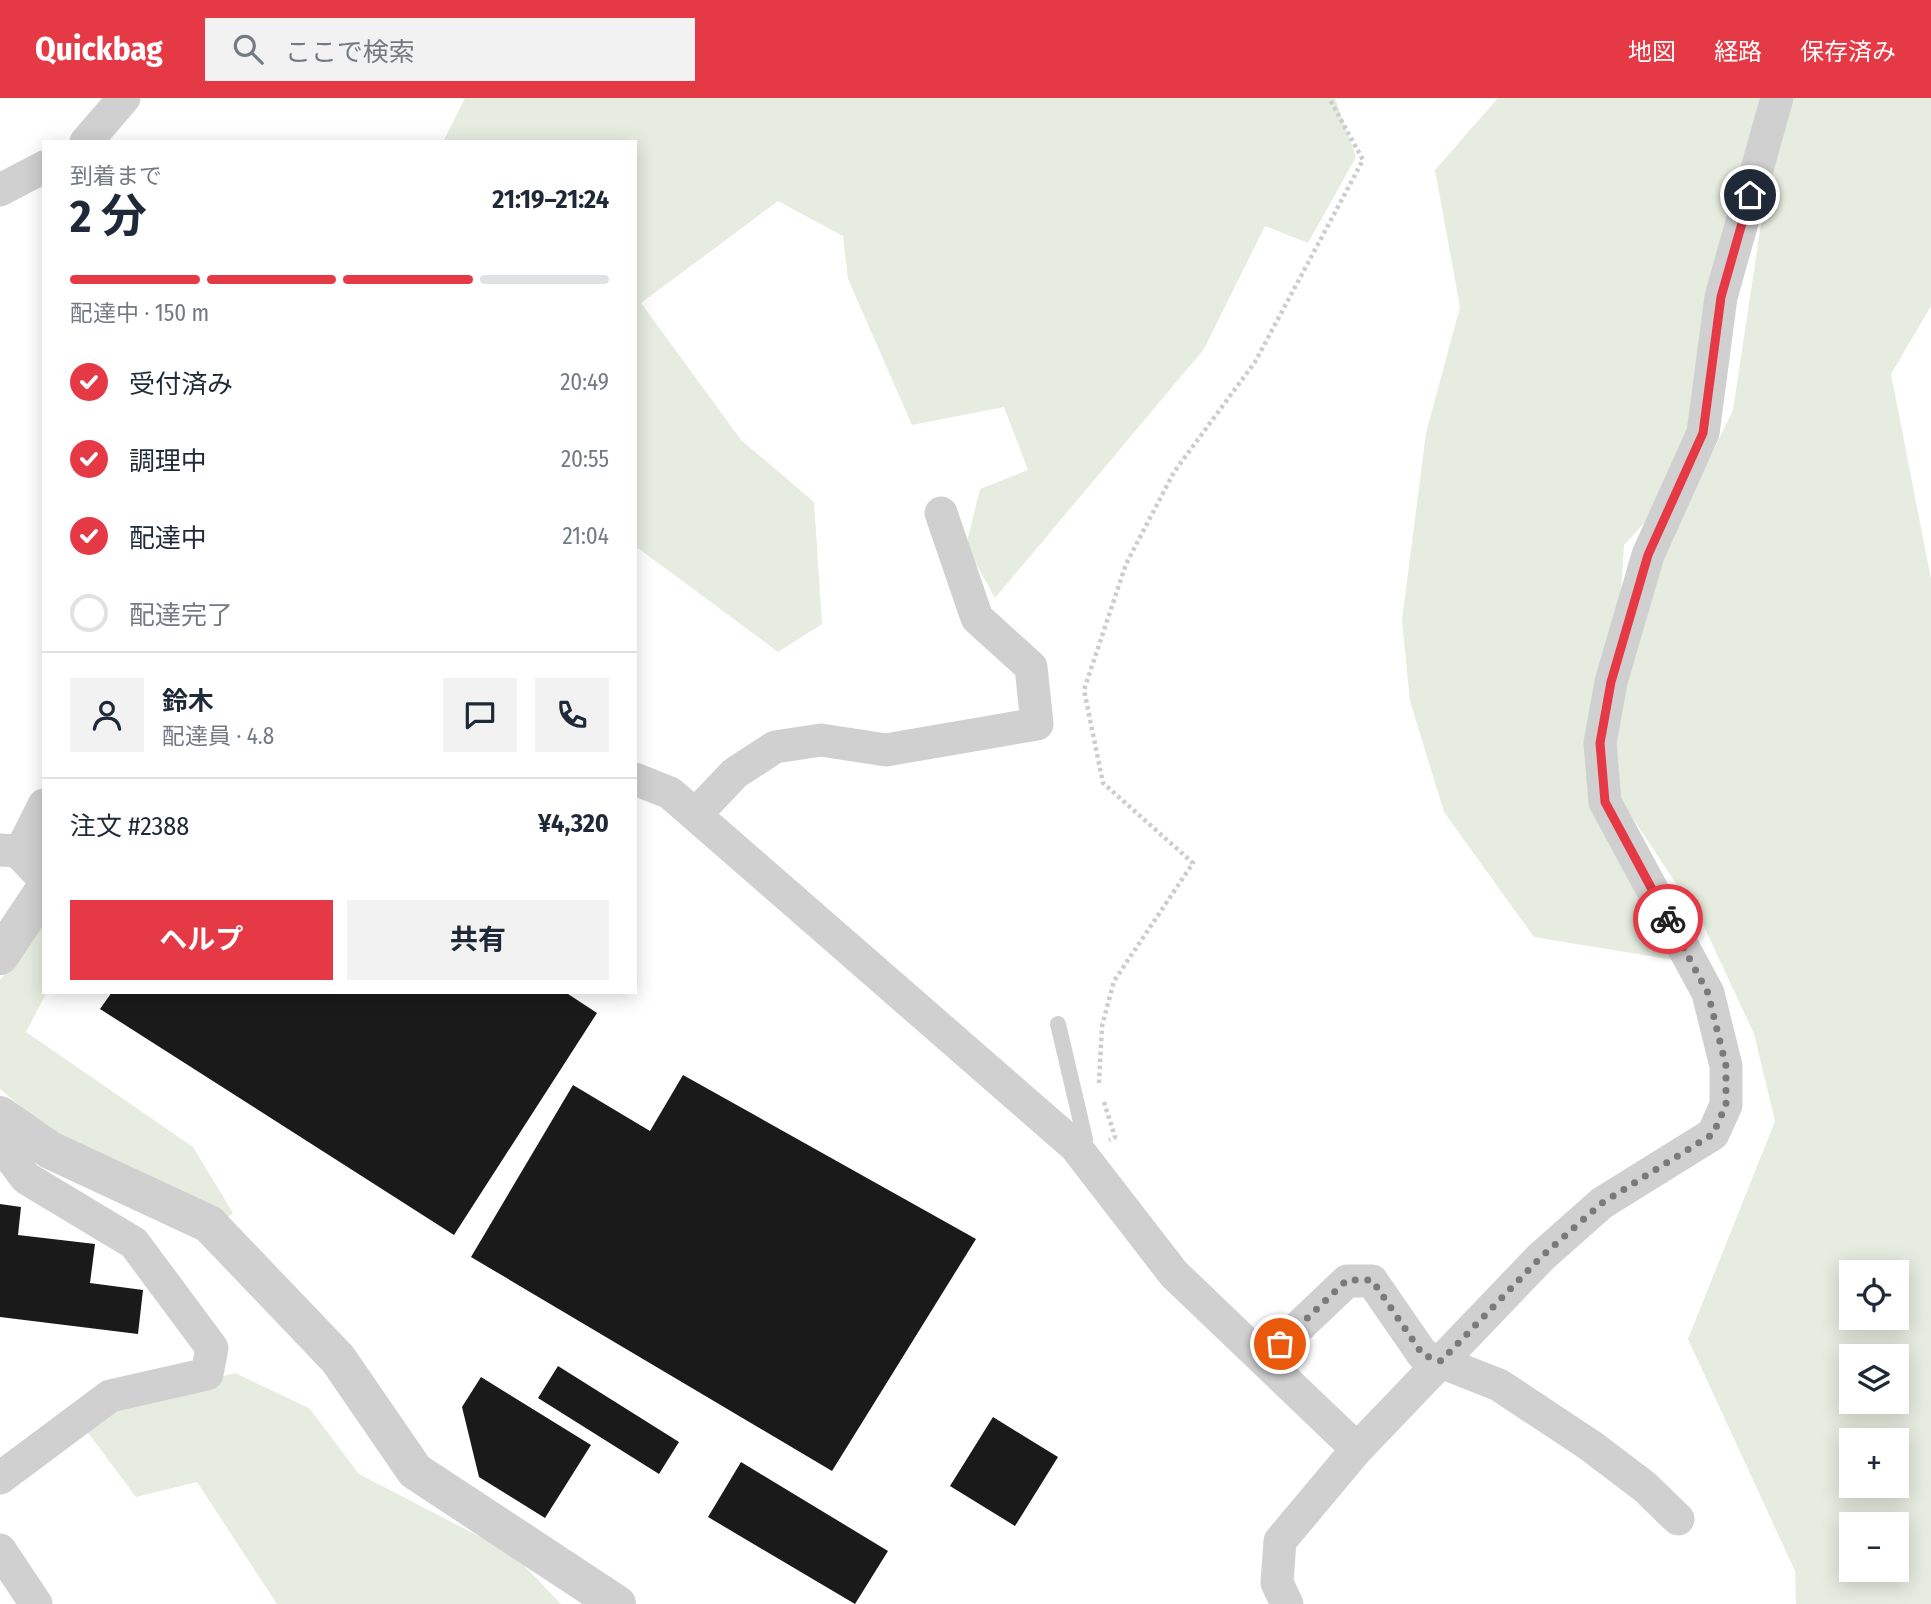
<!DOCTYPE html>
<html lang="ja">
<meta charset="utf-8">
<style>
:root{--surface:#fff;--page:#f2f2f3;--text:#1f2937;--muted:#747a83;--line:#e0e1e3;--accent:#e63946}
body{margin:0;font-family:"Fira Sans Condensed","Noto Sans JP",sans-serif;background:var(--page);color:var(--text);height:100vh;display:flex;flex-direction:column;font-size:26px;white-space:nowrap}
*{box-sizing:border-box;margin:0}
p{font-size:23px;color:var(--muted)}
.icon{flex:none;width:38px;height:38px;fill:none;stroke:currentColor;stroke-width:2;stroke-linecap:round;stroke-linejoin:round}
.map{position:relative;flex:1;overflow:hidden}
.drawer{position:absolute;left:42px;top:42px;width:595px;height:854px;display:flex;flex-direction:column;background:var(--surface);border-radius:0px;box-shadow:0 4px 18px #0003}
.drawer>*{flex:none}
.controls{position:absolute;left:1839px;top:1162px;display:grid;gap:14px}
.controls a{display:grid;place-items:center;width:70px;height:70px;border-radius:0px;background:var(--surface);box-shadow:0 4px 18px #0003;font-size:35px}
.pin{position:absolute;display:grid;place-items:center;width:60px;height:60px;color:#fff;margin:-30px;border:4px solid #fff;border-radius:50%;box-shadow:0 2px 7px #0007}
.courier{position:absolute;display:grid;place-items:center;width:70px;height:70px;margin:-35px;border:5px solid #e63946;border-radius:50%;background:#fff;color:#222;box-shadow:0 2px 9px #0007}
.head em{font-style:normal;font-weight:700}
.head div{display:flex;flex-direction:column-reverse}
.head{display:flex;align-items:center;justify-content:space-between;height:119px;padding:0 28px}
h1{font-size:46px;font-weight:700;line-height:52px}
.bar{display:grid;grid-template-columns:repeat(4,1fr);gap:10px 7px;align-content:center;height:84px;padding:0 28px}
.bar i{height:9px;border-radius:5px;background:var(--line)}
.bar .current{background:var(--accent)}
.bar p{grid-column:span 4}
.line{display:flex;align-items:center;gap:18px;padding:0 28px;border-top:2px solid var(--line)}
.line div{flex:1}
.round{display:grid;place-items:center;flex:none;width:74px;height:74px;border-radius:0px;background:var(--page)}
ol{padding:0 28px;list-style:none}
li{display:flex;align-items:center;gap:21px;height:77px}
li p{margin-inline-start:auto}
li .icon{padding:7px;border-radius:50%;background:var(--accent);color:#fff;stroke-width:4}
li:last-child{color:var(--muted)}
li i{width:38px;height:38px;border:4px solid var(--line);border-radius:50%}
.primary-button{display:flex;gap:14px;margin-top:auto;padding:14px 28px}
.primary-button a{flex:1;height:80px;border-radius:0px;background:var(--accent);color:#fff;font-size:28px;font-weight:700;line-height:80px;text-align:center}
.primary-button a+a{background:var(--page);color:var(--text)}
header{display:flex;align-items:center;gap:42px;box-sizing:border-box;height:98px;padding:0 35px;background:var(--accent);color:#fff}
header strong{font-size:33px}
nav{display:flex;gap:38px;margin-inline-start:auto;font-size:24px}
.search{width:490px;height:63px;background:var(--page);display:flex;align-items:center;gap:18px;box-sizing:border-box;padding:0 24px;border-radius:0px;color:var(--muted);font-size:26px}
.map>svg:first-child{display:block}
</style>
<header>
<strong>Quickbag</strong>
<div class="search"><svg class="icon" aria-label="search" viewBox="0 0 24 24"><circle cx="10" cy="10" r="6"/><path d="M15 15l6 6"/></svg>ここで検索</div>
<nav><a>地図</a><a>経路</a><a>保存済み</a></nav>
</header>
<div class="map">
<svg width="1931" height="1506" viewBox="0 0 1931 1506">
<rect width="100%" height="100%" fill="#fff"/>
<!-- green -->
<path fill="#e6ecdf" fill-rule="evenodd" d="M465 0H1335L1356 59 1308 145 1265 128 1204 251 995 500 966 448 980 391 1028 372 1004 309 912 327 848 181 843 138 778 103 641 205 741 342 814 404 822 526 778 554 638 450 635 451V44H443Z
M1498 0H1763L1688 329 1659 409 1624 447 1620 511 1588 644 1680 863 1534 839 1444 714 1410 603 1402 522 1426 335 1460 209 1435 72Z
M1789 0H1931V208L1891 276 1931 481V1506H1796L1795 1473 1688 1241 1775 1023 1754 936 1703 826 1618 698 1608 648 1661 461 1733 312 1761 126ZM1852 1174H1897V1220H1852ZM1852 1258H1897V1304H1852ZM1852 1342H1897V1388H1852ZM1852 1426H1897V1472H1852Z
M44 823V894H47L26 934 193 1049 233 1115 222 1123 62 1043 0 991V882Z
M235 1275 309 1310 359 1376 513 1456 561 1506H277L197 1384 136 1399 86 1332 120 1305Z"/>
<!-- building -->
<path fill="#1a1a1a" d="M112 894H565L597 915 454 1137 100 911Z
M683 977 976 1141 832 1373 471 1159 573 987 650 1033Z
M0 1106 21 1109 18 1137 95 1146 90 1185 143 1192 138 1236 0 1219Z
M558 1268 679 1344 659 1376 538 1300Z
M481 1279 591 1347 545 1420 479 1379 462 1309Z
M993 1319 1058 1359 1015 1428 950 1388Z
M741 1364 888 1453 855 1506 708 1419Z"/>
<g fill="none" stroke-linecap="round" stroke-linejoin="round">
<!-- path -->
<path stroke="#cdcdcd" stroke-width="4.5" stroke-dasharray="3.5 3.5" stroke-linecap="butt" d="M1099 985 1102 928 1114 883 1193 765 1103 685 1084 592 1126 466 1174 374 1255 264 1363 62 1329 0
M1104 1004 1115 1039 1109 1042"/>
<!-- service -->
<path stroke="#d0d0d0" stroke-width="16" d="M1058 926 1085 1041 1075 1048"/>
<!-- minor -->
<path stroke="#d0d0d0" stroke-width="33" d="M86 44 124 0
M0 92 44 69
M635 681 670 695 1075 1048 1174 1176 1357 1351
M695 717 735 675 775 649 821 642 886 652 1037 626 1031 569 977 520 941 415
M0 752 21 753 44 707
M0 1045 26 1080 134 1145 212 1250 207 1276 110 1298 0 1380
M1264 1262 1347 1183H1372L1423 1257 1499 1287 1591 1348 1645 1389 1678 1421
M0 1452 36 1506
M1287 1506 1277 1485 1280 1443 1357 1351 1541 1159 1602 1105 1713 1036 1726 1007V968L1708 895 1605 704 1600 645 1611 584 1648 457 1703 335 1721 199 1777 0"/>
<!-- tertiary -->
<path stroke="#d0d0d0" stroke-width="38" d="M21 753 44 777
M0 858 44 792
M0 1017 50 1052 209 1126 338 1261 415 1373 617 1506"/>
</g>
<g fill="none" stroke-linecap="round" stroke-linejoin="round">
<!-- done -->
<path stroke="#7a7a7a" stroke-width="7" stroke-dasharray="0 12.6" d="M1280 1246 1347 1182H1372L1423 1257 1441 1263 1541 1159 1602 1105 1713 1036 1726 1007V968L1708 895 1668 821"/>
<!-- route -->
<path stroke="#e63946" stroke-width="9" d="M1668 821 1605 704 1600 645 1611 584 1648 457 1703 335 1721 199 1750 97"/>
</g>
</svg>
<div class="controls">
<a><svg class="icon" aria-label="locate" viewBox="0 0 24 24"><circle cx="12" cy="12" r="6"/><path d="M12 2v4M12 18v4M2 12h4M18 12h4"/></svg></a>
<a><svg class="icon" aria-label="layers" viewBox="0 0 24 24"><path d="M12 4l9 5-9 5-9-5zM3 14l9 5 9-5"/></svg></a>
<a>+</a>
<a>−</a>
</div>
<div class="pin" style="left:1280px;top:1246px;background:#ea580c"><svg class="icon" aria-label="bag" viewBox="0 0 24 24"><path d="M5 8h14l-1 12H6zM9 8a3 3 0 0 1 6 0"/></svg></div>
<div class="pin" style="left:1750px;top:97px;background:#1f2937"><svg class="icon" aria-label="home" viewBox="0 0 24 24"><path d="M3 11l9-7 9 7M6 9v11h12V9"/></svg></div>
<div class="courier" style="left:1668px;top:821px"><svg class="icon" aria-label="bike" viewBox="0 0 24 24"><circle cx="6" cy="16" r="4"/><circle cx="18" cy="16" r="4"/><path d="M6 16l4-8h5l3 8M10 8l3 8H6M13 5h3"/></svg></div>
<section class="drawer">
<div class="head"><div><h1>2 分</h1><p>到着まで</p></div><em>21:19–21:24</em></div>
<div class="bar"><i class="current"></i><i class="current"></i><i class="current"></i><i></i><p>配達中 · 150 m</p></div>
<ol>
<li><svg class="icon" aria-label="check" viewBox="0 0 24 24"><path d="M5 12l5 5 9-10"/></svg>受付済み<p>20:49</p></li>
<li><svg class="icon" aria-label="check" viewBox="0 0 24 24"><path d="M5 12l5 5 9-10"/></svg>調理中<p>20:55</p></li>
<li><svg class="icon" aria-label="check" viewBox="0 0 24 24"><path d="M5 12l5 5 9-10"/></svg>配達中<p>21:04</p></li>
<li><i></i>配達完了</li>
</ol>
<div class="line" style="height:126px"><a class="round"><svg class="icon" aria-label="person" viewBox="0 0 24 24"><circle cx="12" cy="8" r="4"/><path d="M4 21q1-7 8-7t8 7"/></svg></a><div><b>鈴木</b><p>配達員 · 4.8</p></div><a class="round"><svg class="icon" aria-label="chat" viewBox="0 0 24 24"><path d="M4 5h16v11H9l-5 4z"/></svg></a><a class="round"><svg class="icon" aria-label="phone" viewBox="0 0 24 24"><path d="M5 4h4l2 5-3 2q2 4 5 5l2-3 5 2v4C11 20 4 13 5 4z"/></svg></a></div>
<div class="line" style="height:91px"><div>注文 #2388</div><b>¥4,320</b></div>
<div class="primary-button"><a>ヘルプ</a><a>共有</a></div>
</section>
</div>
